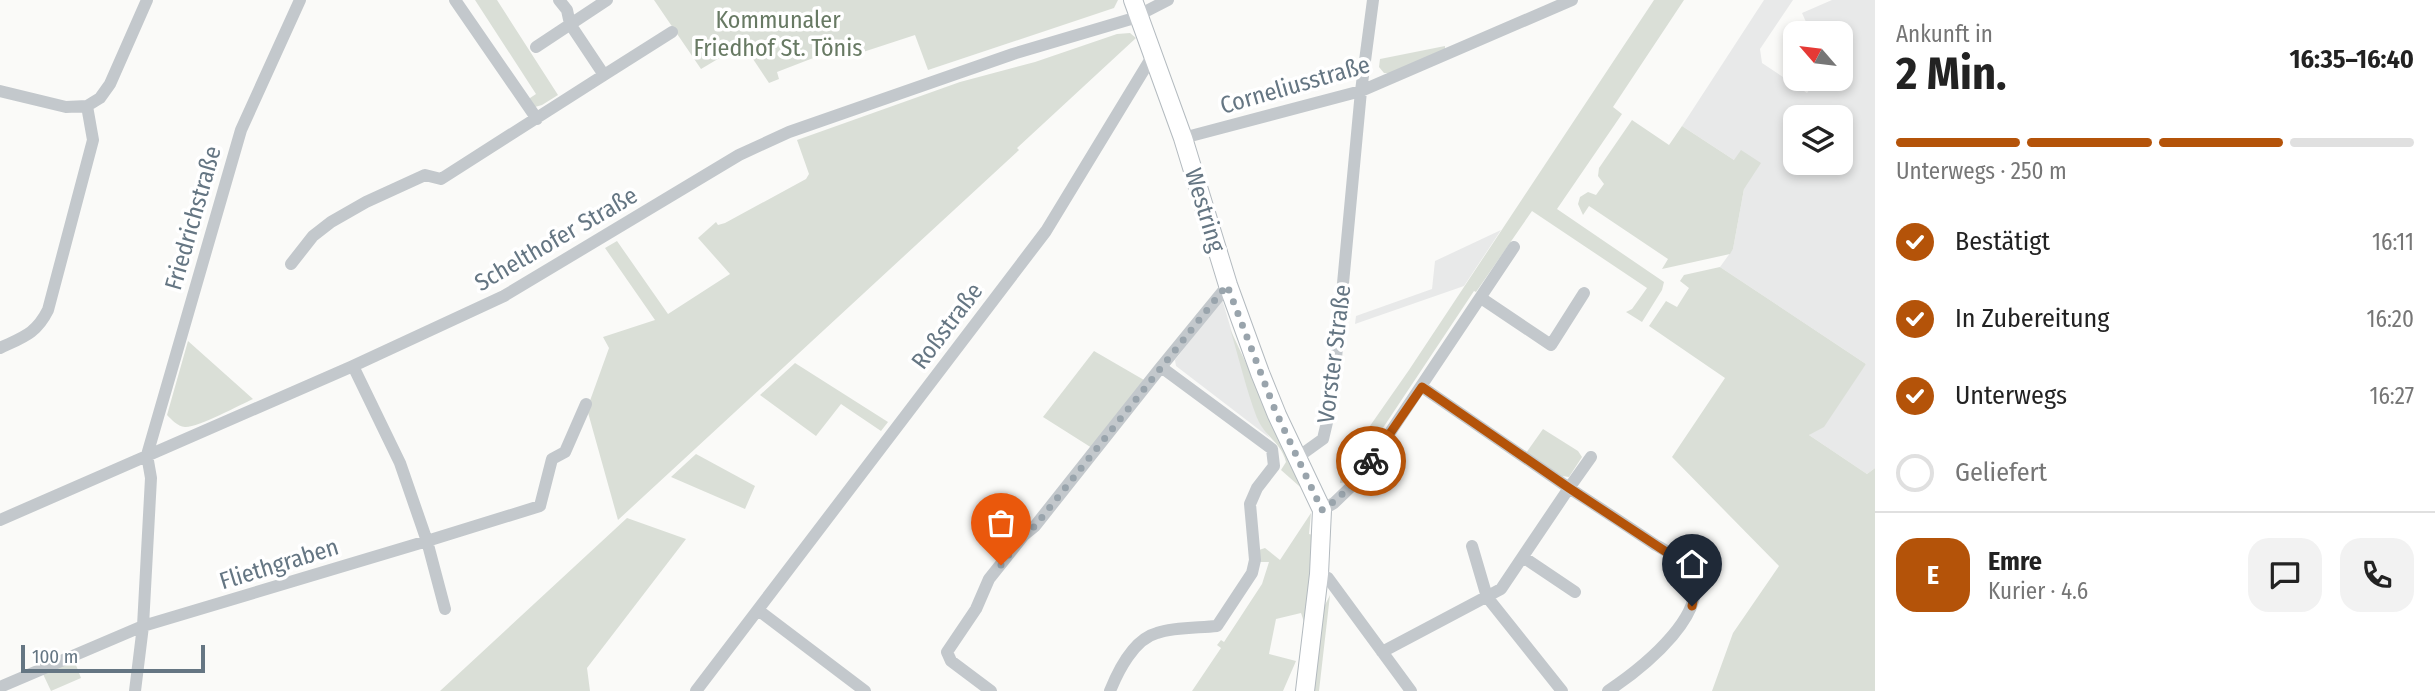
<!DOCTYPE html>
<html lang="de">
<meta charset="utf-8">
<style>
:root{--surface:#fff;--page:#f2f2f2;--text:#222;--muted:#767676;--line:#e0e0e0;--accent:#b45309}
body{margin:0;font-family:"Fira Sans Condensed",sans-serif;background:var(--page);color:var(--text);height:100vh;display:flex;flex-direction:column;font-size:26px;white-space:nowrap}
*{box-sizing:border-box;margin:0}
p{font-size:23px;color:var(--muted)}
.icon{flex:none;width:38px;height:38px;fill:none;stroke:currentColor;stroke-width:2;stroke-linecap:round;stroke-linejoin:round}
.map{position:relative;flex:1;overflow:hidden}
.drawer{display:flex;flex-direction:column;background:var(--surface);width:560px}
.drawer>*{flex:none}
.needle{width:46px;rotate:298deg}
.tools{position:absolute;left:1783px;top:21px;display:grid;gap:14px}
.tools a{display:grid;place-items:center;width:70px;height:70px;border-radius:14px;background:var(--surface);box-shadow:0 4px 10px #0003;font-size:35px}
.scale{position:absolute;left:21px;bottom:18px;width:184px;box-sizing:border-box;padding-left:7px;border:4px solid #657683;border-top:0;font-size:19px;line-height:24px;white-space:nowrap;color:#657683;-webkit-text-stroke:5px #fff;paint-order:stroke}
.pin{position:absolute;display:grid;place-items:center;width:60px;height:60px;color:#fff;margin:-72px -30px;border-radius:50% 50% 50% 0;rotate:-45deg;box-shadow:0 0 7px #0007}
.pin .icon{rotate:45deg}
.courier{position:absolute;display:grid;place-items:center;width:70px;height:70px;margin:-35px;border:5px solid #b45309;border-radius:50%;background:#fff;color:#222;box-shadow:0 2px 9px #0007}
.headline em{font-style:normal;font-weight:700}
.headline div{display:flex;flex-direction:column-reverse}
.headline{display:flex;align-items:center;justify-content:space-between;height:119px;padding:0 21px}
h1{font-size:46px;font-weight:700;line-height:52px}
.bar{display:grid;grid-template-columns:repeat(4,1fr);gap:10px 7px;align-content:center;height:84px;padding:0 21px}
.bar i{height:9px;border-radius:5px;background:var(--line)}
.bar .active{background:var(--accent)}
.bar p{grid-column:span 4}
.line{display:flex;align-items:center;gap:18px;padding:0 21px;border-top:2px solid var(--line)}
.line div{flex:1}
.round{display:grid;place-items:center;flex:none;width:74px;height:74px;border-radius:21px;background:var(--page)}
ol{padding:0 21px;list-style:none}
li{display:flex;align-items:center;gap:21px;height:77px}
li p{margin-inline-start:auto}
li .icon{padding:7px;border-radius:50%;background:var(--accent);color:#fff;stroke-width:4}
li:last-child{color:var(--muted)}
li i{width:38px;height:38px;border:4px solid var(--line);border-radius:50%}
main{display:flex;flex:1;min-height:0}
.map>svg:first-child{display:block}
</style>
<main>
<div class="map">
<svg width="1875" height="691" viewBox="0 0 1875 691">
<rect width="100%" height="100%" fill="#fafaf8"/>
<!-- built -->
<path fill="#e8e9e9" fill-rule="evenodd" d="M1764 0H1793L1760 49 1762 63 1807 93 1817 79H1841V33H1811L1802 13 1832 0H1875V468L1867 474 1809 435 1866 364 1720 267 1733 249 1744 189 1734 160 1682 126ZM1796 117H1841V163H1796Z
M1501 230 1464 286 1355 324 1356 316 1432 289 1435 261Z
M1222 299 1258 420 1270 438 1176 366 1175 360Z"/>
<!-- green -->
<path fill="#dadfd7" d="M475 0H497L558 95 542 105 535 107 527 100 536 94Z
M654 0H1118L1114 8 928 70 915 35 857 54 852 43 777 72 779 79 769 83 743 44 701 69Z
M1654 0H1684L1613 107 1622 114 1557 209 1664 282 1662 290 1642 322 1626 312 1632 309 1647 288 1532 211 1476 292 1474 291 1347 482 1340 483 1342 466 1409 370Z
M1130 33 1136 38 1017 148 1019 150 618 520 587 409 609 348 603 337 655 320 605 248 617 241 668 314 730 274 698 238 716 222 718 225 725 223 806 179 809 174 797 140 960 82 1035 62 1117 34Z
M1445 46V51L1393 73H1384L1379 67 1380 59Z
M1632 120 1669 145 1682 126 1734 160 1741 150 1761 163 1744 189 1733 249 1730 254 1662 269 1668 259 1589 206 1583 215 1578 204 1580 197 1588 192 1596 195 1604 184 1598 176 1599 168Z
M1720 267 1866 364 1824 427 1809 435 1867 474 1875 468V691H1712L1733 633 1779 566 1672 457 1725 378 1649 326 1666 301 1677 307 1689 288 1680 281 1684 275Z
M1230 329 1307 493 1281 470 1286 462C1281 442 1265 437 1257 418 1246 389 1239 358 1230 329Z
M188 341 253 399C240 405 197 428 185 427 177 426 172 420 167 415Z
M1094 351 1144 380 1092 448 1043 417Z
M795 363 888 422 881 431 841 404 816 436 760 395Z
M1543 429 1578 451 1582 457 1569 477 1562 476 1526 453Z
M696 454 755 486 745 509 671 477Z
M1311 513 1309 534 1313 535 1308 634 1301 613 1276 619 1269 654 1296 661 1283 691H1192L1221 648 1217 645 1221 640 1224 642 1262 584 1269 562H1260L1259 550 1265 548 1280 560Z
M627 518 686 539 587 668 590 691H440Z
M1330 595 1319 691H1312L1324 607Z
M74 660 81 678 51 691 43 674Z"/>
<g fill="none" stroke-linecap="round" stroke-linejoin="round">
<defs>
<path id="secondary" d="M1133 0 1183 138 1228 285 1260 373 1277 415 1322 510 1319 574 1305 691"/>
</defs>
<!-- secondary casing -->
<use href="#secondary" stroke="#b3babf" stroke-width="20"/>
<!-- street -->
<path stroke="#c3c8cc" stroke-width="12" d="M455 0 537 119
M536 47 607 0
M604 75 672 32
M0 91 66 107 87 106 100 98 110 84 147 0
M1183 138 1361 91 1572 0
M291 264 313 236 331 222 366 202 425 175 441 179 604 75 570 24 567 10 559 0
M1481 298 1551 345 1584 293
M0 348C23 337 36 334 48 310L93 140 87 106
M1422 387 1569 488 1591 457
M1298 457 1323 439 1332 401 1361 91 1373 0
M1322 510 1334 503 1359 479 1514 247
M0 520 353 366 504 296 739 155 789 132 1013 54 1131 19 1168 0
M1472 546 1487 597 1562 691
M1523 557 1575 592
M1319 574 1328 578 1411 691
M445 609 427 541 540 506 552 459 565 452 586 404
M758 610 865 691
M1382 652 1501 589 1569 488C1598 507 1626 525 1654 544 1664 550 1678 556 1685 564 1724 606 1638 671 1608 691
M0 687 143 626 427 541 400 463 353 366
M135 691 143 626 151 478 147 455 241 130 300 0
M696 691 1046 231 1153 55
M991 691 951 661 947 652 976 609 989 579 1024 535 1035 526 1161 367
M1110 691C1118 671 1134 639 1157 633 1175 627 1198 628 1217 626L1252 573 1255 560 1250 504 1257 488 1274 466 1272 449 1161 367 1228 285"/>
<!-- secondary -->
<use href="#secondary" stroke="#fff" stroke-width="18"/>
</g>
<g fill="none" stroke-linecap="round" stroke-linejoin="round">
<!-- done -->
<path stroke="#99a4ac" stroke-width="7" stroke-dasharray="0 12.6" d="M1001 565 1024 535 1035 526 1227 285 1275 410 1322 510C1342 497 1357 480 1371 461"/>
<!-- route -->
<path stroke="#b45309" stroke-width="9" d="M1371 461 1422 387 1569 488 1686 565 1696 586 1692 606"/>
</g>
<g text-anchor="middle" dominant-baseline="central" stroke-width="7" stroke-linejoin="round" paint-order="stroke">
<!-- park labels -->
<g font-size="24" fill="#687a64" stroke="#fff">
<text x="778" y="20">Kommunaler<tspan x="778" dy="28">Friedhof St. Tönis</tspan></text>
</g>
<!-- street labels -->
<g font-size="24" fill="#657683" stroke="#fff">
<text transform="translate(1295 85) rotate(-16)">Corneliusstraße</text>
<text transform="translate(1205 210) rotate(73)">Westring</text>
<text transform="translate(193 218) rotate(-74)">Friedrichstraße</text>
<text transform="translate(556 239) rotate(-30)">Schelthofer Straße</text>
<text transform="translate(947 326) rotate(-53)">Roßstraße</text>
<text transform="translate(1334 354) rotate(-83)">Vorster Straße</text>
<text transform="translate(279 564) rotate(-17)">Fliethgraben</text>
</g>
</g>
</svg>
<div class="tools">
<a><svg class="needle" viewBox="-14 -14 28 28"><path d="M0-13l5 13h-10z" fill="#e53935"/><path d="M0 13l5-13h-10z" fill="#767676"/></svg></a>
<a><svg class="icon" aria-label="layers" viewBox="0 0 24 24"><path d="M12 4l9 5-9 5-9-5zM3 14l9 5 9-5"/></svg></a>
</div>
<div class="scale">100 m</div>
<div class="pin" style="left:1001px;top:565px;background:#ea580c"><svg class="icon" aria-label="bag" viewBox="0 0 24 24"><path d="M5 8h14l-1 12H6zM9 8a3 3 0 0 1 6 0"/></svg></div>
<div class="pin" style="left:1692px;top:606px;background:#1f2937"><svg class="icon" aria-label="home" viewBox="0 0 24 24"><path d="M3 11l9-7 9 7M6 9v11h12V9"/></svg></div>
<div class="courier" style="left:1371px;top:461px"><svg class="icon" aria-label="bike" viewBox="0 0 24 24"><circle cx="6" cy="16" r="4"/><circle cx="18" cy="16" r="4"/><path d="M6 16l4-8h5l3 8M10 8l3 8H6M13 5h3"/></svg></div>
</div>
<section class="drawer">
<div class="headline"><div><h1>2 Min.</h1><p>Ankunft in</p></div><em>16:35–16:40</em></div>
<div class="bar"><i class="active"></i><i class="active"></i><i class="active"></i><i></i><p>Unterwegs · 250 m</p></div>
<ol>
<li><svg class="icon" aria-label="check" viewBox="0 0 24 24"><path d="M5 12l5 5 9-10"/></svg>Bestätigt<p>16:11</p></li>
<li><svg class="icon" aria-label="check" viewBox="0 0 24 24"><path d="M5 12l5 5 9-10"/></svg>In Zubereitung<p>16:20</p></li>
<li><svg class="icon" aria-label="check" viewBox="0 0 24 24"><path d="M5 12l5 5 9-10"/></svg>Unterwegs<p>16:27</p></li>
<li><i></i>Geliefert</li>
</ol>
<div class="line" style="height:126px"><b class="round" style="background:var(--accent);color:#fff">E</b><div><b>Emre</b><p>Kurier · 4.6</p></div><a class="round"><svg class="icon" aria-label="chat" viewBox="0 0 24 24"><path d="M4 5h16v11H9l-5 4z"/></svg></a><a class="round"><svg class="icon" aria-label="phone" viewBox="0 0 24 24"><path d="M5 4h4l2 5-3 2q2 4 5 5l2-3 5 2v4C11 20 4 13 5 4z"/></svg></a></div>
</section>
</main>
